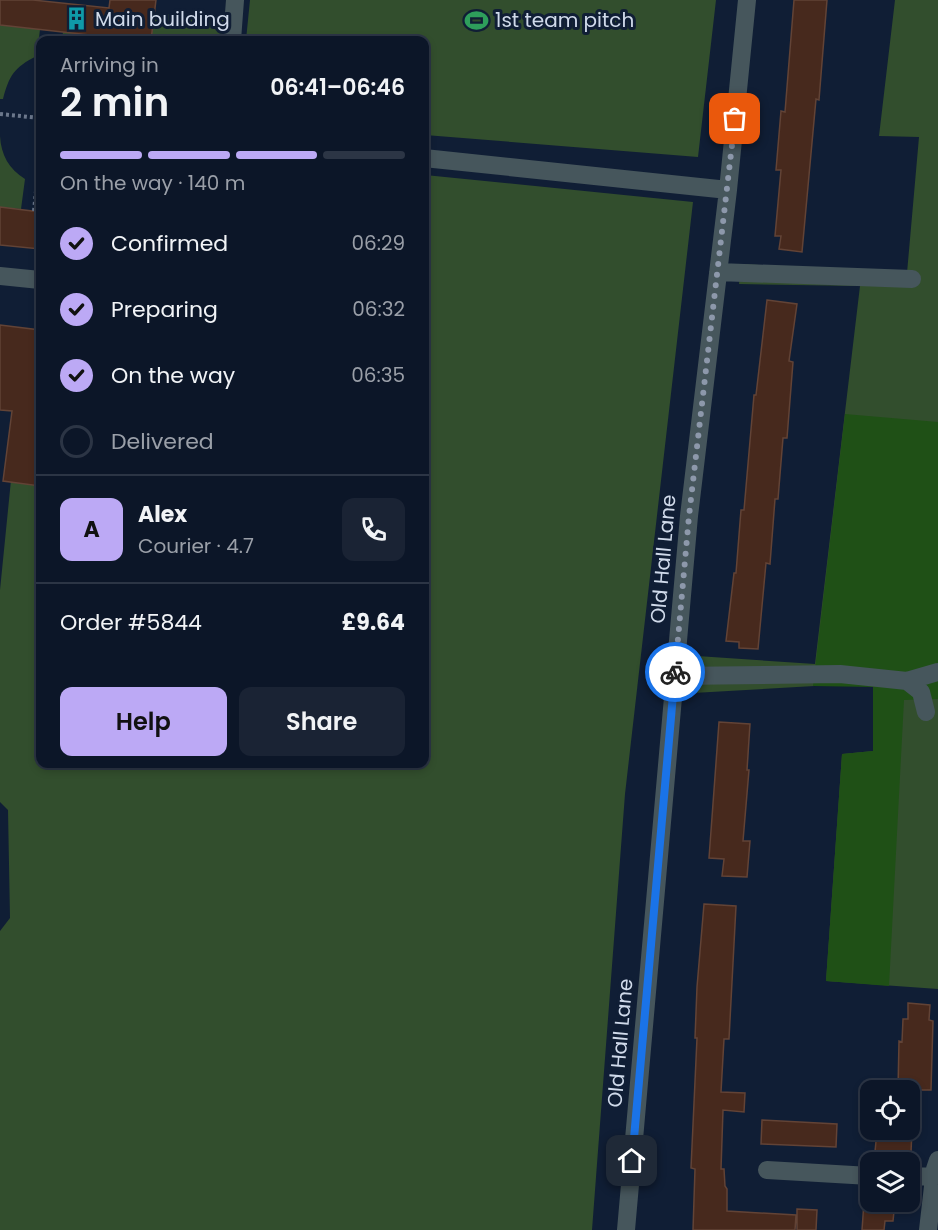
<!DOCTYPE html>
<meta charset="utf-8">
<style>
:root{--surface:#0c1628;--page:#1a2334;--text:#f1f3f6;--muted:#9a9fa8;--line:#2c3545;--accent:#bca9f5}
body{margin:0;font-family:Poppins,sans-serif;background:var(--page);color:var(--text);height:100vh;display:flex;flex-direction:column;font-size:22px;white-space:nowrap}
*{box-sizing:border-box;margin:0}
p{font-size:20px;color:var(--muted)}
.icon{flex:none;width:33px;height:33px;fill:none;stroke:currentColor;stroke-width:2;stroke-linecap:round;stroke-linejoin:round}
.map{position:relative;flex:1;overflow:hidden}
.details{position:absolute;left:36px;top:36px;width:393px;height:732px;display:flex;flex-direction:column;background:var(--surface);border-radius:12px;box-shadow:0 3px 9px #0003,0 0 0 2px var(--line)}
.details>*{flex:none}
.tools{position:absolute;left:860px;top:1080px;display:grid;gap:12px}
.tools a{display:grid;place-items:center;width:60px;height:60px;border-radius:12px;background:var(--surface);box-shadow:0 3px 9px #0003,0 0 0 2px var(--line);font-size:30px}
.pin{position:absolute;display:grid;place-items:center;width:51px;height:51px;color:#fff;margin:-26px;border-radius:12px;box-shadow:0 3px 9px #0006}
.courier{position:absolute;display:grid;place-items:center;width:60px;height:60px;margin:-30px;border:4px solid #1a73e8;border-radius:50%;background:#fff;color:#222;box-shadow:0 2px 8px #0007}
.head em{font-style:normal;font-weight:600}
.head div{display:flex;flex-direction:column-reverse}
.head{display:flex;align-items:center;justify-content:space-between;height:102px;padding:0 24px}
h1{font-size:39px;font-weight:600;line-height:45px}
.bar{display:grid;grid-template-columns:repeat(4,1fr);gap:9px 6px;align-content:center;height:72px;padding:0 24px}
.bar i{height:8px;border-radius:4px;background:var(--line)}
.bar .selected{background:var(--accent)}
.bar p{grid-column:span 4}
.line{display:flex;align-items:center;gap:15px;padding:0 24px;border-top:2px solid var(--line)}
.line div{flex:1}
.round{display:grid;place-items:center;flex:none;width:63px;height:63px;border-radius:12px;background:var(--page)}
ol{padding:0 24px;list-style:none}
li{display:flex;align-items:center;gap:18px;height:66px}
li p{margin-inline-start:auto}
li .icon{padding:6px;border-radius:50%;background:var(--accent);color:#111;stroke-width:4}
li:last-child{color:var(--muted)}
li i{width:33px;height:33px;border:3px solid var(--line);border-radius:50%}
.button{display:flex;gap:12px;margin-top:auto;padding:12px 24px}
.button a{flex:1;height:69px;border-radius:12px;background:var(--accent);color:#111;font-size:24px;font-weight:600;line-height:69px;text-align:center}
.button a+a{background:var(--page);color:var(--text)}
.map>svg:first-child{display:block}
</style>
<div class="map">
<svg width="938" height="1230" viewBox="0 0 938 1230">
<rect width="100%" height="100%" fill="#101e35"/>
<!-- green -->
<path fill="#324e2d" d="M250 0H716L698 157 425 135 424 40H246Z
M895 0H938V989L826 981 842 754 873 751V686L832 685 693 693 697 656 815 664 860 286 739 284 741 264 907 273 919 137 879 136Z
M154 13 224 20 222 40H151Z
M0 25 40 29 37 56C14 67 9 76 3 99H0Z
M63 32 116 38V40H62Z
M0 136C1 155 9 169 25 179L21 209 0 207Z
M425 175 693 202 625 794 592 1230H0V931L10 918 8 810 0 802V590L11 480 40 483V764H424Z"/>
<!-- forest -->
<path fill="#1f5016" d="M845 414 938 422V699L904 700 889 986 826 981 842 754 873 751V687L813 686Z"/>
<!-- building -->
<path fill="#47291d" stroke="#624336" stroke-width="1.5" d="M0 0H33L109 8 110 0H156L151 40H116V38L0 25Z
M794 0H827L819 100 816 99 802 252 779 249 781 236H775L781 170H776L781 111 785 112Z
M0 207 40 212V249L0 245Z
M767 300 797 304 789 361 793 362 787 438H783L778 499H775L770 564 766 563 758 649 739 648V642L726 641 734 573H736L741 510H744L754 395H756Z
M0 325 40 330V486L3 481 12 411 0 410Z
M719 722 750 724 747 770H749L743 841H750L747 877 722 876 724 859 709 858Z
M704 904 736 906 729 1039H724L721 1092 745 1093 744 1112 723 1110 721 1169H724L725 1186 727 1189V1211L796 1215 795 1230H693L695 1169 691 1168 697 1038H695L697 987Z
M908 1003 930 1005 929 1020 933 1021 931 1090H898L899 1041 902 1042 903 1019H908Z
M762 1120 837 1124 836 1147 761 1144Z
M890 1130H912L911 1152 903 1151 902 1162H874L877 1131 890 1132Z
M864 1202H895L893 1221H885L884 1230H862Z
M797 1209 817 1210 816 1230H797Z"/>
<g fill="none" stroke-linecap="round" stroke-linejoin="round">
<!-- path -->
<path stroke="#6b778b" stroke-width="4" stroke-dasharray="3 3" stroke-linecap="butt" d="M0 114 40 118
M34 211 40 151"/>
<!-- minor -->
<path stroke="#46565c" stroke-width="18" d="M232 40 235 0
M424 158 728 190
M718 272 912 279
M0 276 40 280
M675 676 840 674 907 681 938 672
M907 681 921 692 926 712
M767 1170 870 1176
M909 1177 934 1176
M626 1230 689 516 728 190 747 0
M928 1230 935 1169 938 1160"/>
</g>
<g fill="none" stroke-linecap="round" stroke-linejoin="round">
<!-- done -->
<path stroke="#8d98ab" stroke-width="6" stroke-dasharray="0 10.8" d="M675 672 689 516 735 119"/>
<!-- route -->
<path stroke="#1a73e8" stroke-width="8" d="M632 1161 675 672"/>
</g>
<!-- icons -->
<defs>
<symbol id="building-bare" viewBox="-9 -9 18 18"><path d="M-4-6H4V6H1V3H-1V6H-4ZM-2.5-4.3h1.7v1.8h-1.7ZM.8-4.3h1.7v1.8H.8ZM-2.5-1h1.7V.8h-1.7ZM.8-1h1.7V.8H.8Z" fill="#0f9aa8" stroke="#101e35" stroke-width="2.5" paint-order="stroke"/></symbol>
<symbol id="stadium-bare" viewBox="-9 -9 18 18"><path d="M0-5a6.5 5 0 1 0 0 10a6.5 5 0 1 0 0-10ZM-3.5-1.8h7v3.6h-7Z" fill="#2e9e5b" stroke="#101e35" stroke-width="2.5" paint-order="stroke"/></symbol>
</defs>
<g fill-rule="evenodd">
<use href="#building-bare" x="60" y="2" width="33" height="33"/>
<use href="#stadium-bare" x="460" y="4" width="33" height="33"/>
</g>
<g text-anchor="middle" dominant-baseline="central" stroke-width="6" stroke-linejoin="round" paint-order="stroke">
<!-- poi labels -->
<g font-size="20" fill="#d0daea" stroke="#101e35" text-anchor="start">
<text x="95" y="19">Main building</text>
<text x="495" y="20">1st team pitch</text>
</g>
<!-- street labels -->
<g font-size="20" fill="#d0daea" stroke="#101e35">
<text transform="translate(663 559) rotate(-85)">Old Hall Lane</text>
<text transform="translate(620 1043) rotate(-85)">Old Hall Lane</text>
</g>
</g>
</svg>
<div class="tools">
<a><svg class="icon" aria-label="locate" viewBox="0 0 24 24"><circle cx="12" cy="12" r="6"/><path d="M12 2v4M12 18v4M2 12h4M18 12h4"/></svg></a>
<a><svg class="icon" aria-label="layers" viewBox="0 0 24 24"><path d="M12 4l9 5-9 5-9-5zM3 14l9 5 9-5"/></svg></a>
</div>
<div class="pin" style="left:735px;top:119px;background:#ea580c"><svg class="icon" aria-label="bag" viewBox="0 0 24 24"><path d="M5 8h14l-1 12H6zM9 8a3 3 0 0 1 6 0"/></svg></div>
<div class="pin" style="left:632px;top:1161px;background:#1f2937"><svg class="icon" aria-label="home" viewBox="0 0 24 24"><path d="M3 11l9-7 9 7M6 9v11h12V9"/></svg></div>
<div class="courier" style="left:675px;top:672px"><svg class="icon" aria-label="bike" viewBox="0 0 24 24"><circle cx="6" cy="16" r="4"/><circle cx="18" cy="16" r="4"/><path d="M6 16l4-8h5l3 8M10 8l3 8H6M13 5h3"/></svg></div>
<section class="details">
<div class="head"><div><h1>2 min</h1><p>Arriving in</p></div><em>06:41–06:46</em></div>
<div class="bar"><i class="selected"></i><i class="selected"></i><i class="selected"></i><i></i><p>On the way · 140 m</p></div>
<ol>
<li><svg class="icon" aria-label="check" viewBox="0 0 24 24"><path d="M5 12l5 5 9-10"/></svg>Confirmed<p>06:29</p></li>
<li><svg class="icon" aria-label="check" viewBox="0 0 24 24"><path d="M5 12l5 5 9-10"/></svg>Preparing<p>06:32</p></li>
<li><svg class="icon" aria-label="check" viewBox="0 0 24 24"><path d="M5 12l5 5 9-10"/></svg>On the way<p>06:35</p></li>
<li><i></i>Delivered</li>
</ol>
<div class="line" style="height:108px"><b class="round" style="background:var(--accent);color:#111">A</b><div><b>Alex</b><p>Courier · 4.7</p></div><a class="round"><svg class="icon" aria-label="phone" viewBox="0 0 24 24"><path d="M5 4h4l2 5-3 2q2 4 5 5l2-3 5 2v4C11 20 4 13 5 4z"/></svg></a></div>
<div class="line" style="height:78px"><div>Order #5844</div><b>£9.64</b></div>
<div class="button"><a>Help</a><a>Share</a></div>
</section>
</div>
